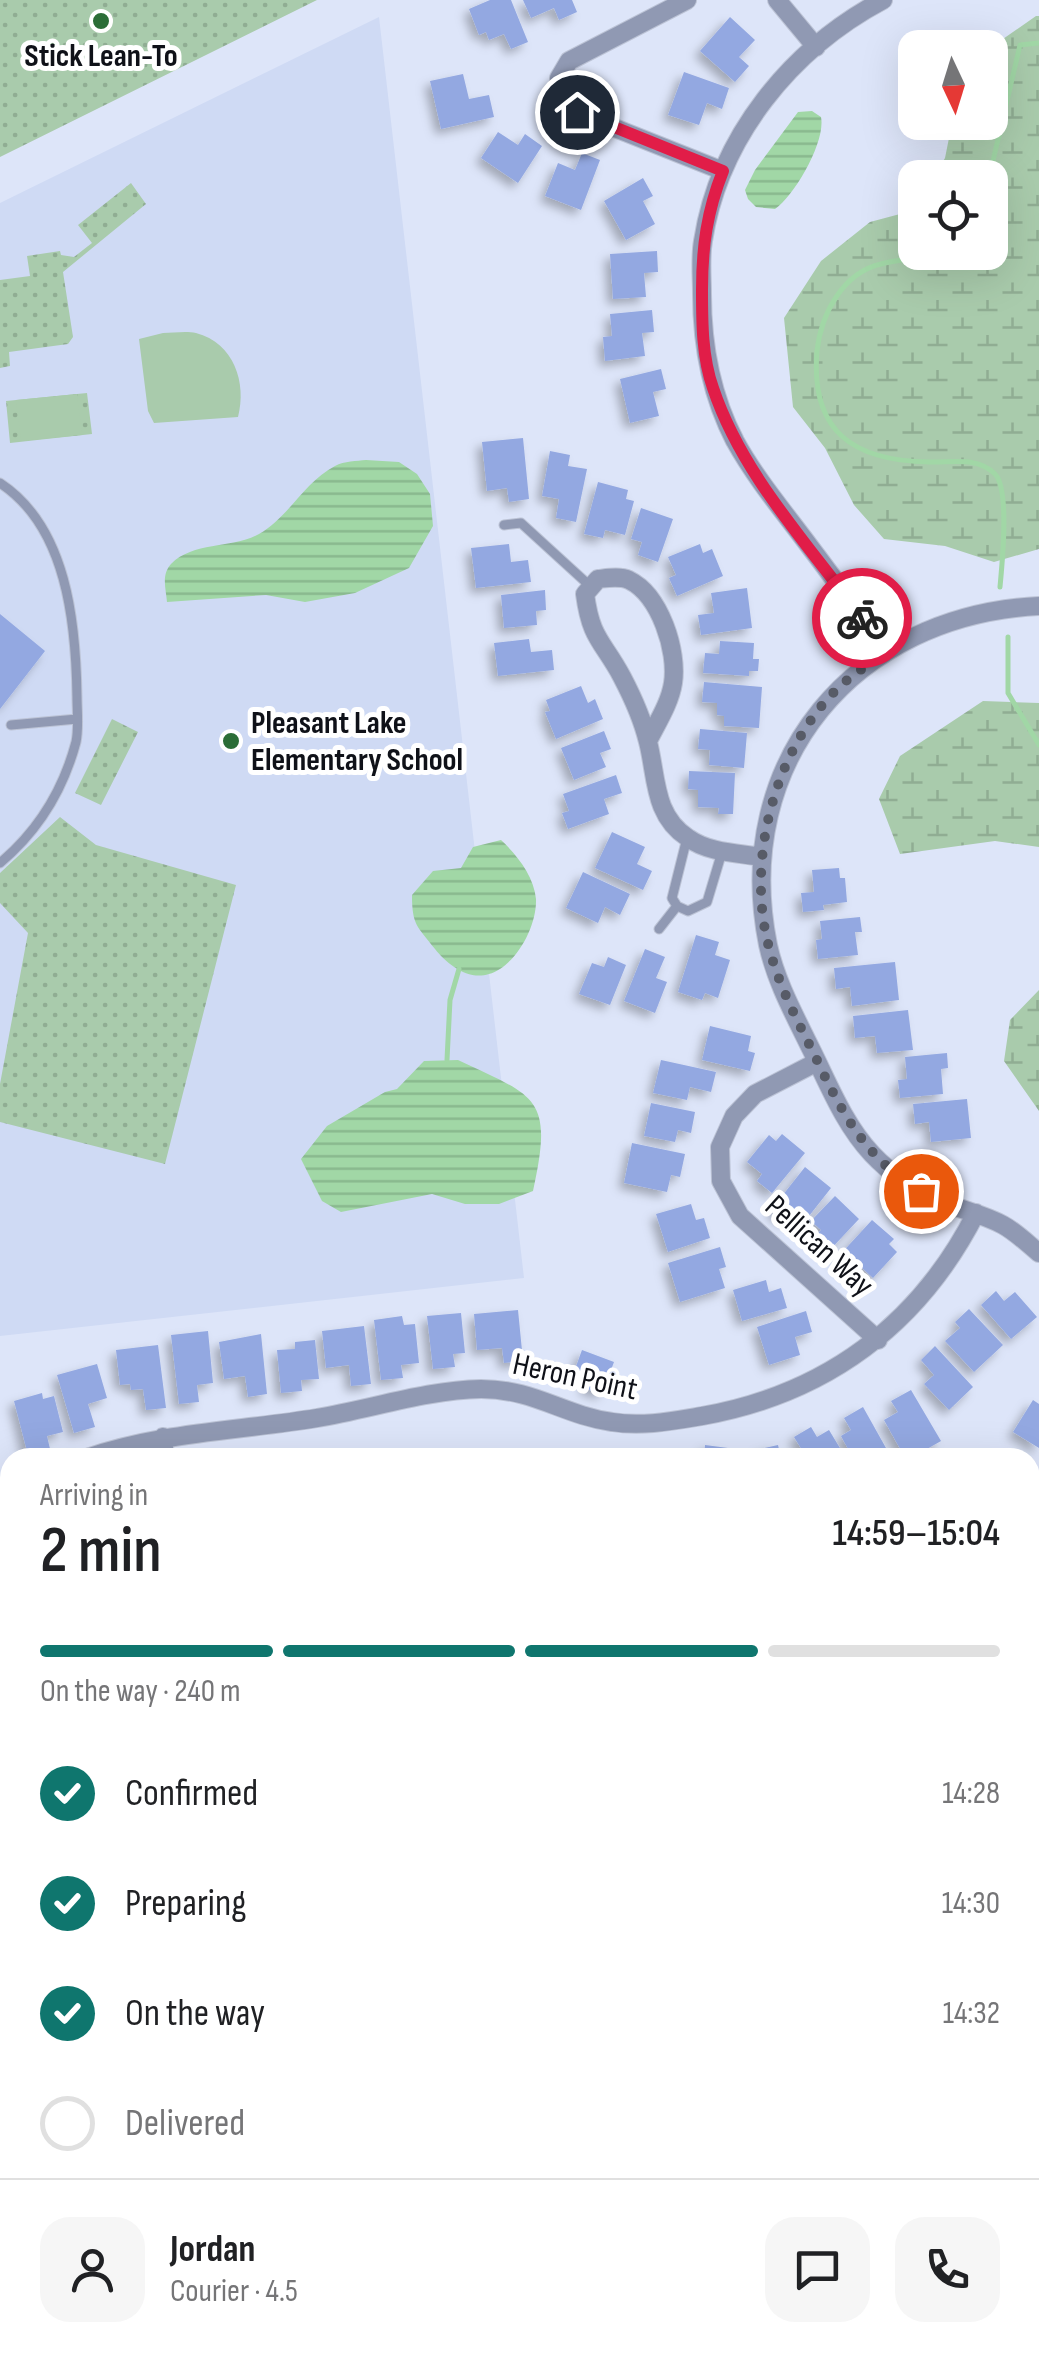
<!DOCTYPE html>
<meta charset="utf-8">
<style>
:root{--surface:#fff;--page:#f6f6f6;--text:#202124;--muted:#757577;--line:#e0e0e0;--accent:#0f766e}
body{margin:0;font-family:"Sofia Sans Condensed",sans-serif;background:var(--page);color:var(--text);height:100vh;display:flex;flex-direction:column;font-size:38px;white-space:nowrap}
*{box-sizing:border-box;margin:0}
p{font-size:32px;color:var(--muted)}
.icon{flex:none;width:55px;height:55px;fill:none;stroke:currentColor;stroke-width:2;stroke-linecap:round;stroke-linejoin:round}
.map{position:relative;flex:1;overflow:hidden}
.side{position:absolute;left:0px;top:1448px;width:1040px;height:932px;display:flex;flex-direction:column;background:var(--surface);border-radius:30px 30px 0 0;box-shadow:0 10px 40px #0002}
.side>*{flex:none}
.needle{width:65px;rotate:176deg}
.buttons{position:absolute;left:898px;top:30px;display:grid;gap:20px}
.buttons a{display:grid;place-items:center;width:110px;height:110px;border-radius:20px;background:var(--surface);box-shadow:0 10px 40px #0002;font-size:50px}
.pin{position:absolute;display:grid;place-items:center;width:85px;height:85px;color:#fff;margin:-42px;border:5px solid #fff;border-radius:50%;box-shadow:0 2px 10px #0007}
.courier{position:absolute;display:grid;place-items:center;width:100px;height:100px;margin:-50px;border:8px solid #e11d48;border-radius:50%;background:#fff;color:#222;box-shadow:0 2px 12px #0007}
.head em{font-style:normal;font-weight:600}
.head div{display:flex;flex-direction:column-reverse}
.head{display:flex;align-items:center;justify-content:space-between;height:170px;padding:0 40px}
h1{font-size:65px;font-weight:600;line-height:75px}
.bar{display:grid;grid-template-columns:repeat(4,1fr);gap:15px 10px;align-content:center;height:120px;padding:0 40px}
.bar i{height:12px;border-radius:8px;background:var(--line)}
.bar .active{background:var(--accent)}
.bar p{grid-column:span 4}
.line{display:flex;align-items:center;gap:25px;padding:0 40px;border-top:2px solid var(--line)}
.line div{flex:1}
.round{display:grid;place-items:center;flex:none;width:105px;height:105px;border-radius:30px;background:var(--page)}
ol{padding:0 40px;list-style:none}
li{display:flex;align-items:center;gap:30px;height:110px}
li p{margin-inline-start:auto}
li .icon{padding:10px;border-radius:50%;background:var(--accent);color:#fff;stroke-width:4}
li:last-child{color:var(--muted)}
li i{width:55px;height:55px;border:5px solid var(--line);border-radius:50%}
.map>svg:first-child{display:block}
</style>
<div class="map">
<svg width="1039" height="2378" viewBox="0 0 1039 2378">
<defs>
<pattern id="grass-dots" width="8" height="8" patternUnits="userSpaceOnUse" patternTransform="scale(2.5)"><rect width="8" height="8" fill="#a9cbac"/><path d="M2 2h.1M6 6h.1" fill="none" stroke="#90ad93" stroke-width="1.8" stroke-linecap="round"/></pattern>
<pattern id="wetland-marsh" width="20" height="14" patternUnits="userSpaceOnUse" patternTransform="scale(2.5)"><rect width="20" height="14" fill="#a9cbac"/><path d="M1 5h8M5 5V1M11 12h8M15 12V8" fill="none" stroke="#90ad93"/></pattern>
<pattern id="water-rules" width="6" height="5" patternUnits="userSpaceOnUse" patternTransform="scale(2.5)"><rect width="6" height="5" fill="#a1d7a6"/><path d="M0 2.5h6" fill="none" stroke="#89b88e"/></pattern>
<filter id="shadow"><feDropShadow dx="-5.5" dy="5.5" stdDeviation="5" flood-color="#0004"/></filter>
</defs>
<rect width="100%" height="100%" fill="#dde5f9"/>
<!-- built -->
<path fill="#cfdaf4" d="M379 17 524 1278 0 1336V203Z"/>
<!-- grass -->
<path fill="url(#grass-dots)" d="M0 0H317L0 157Z
M131 183 146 204 63 272 73 337 68 344 9 352 10 366 0 368V280L30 276 27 256 60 251 61 255 74 257 92 243 78 225Z
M87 393 92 434 10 443 6 401Z
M112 719 138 732 101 805 75 793Z
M60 817 96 845 236 885 165 1164 0 1122V1084L28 933 0 903V873Z"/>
<!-- wetland -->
<path fill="url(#wetland-marsh)" d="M1036 16H1039V549L994 562 945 546 884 539 854 505 825 448 793 407 784 318 821 261 870 222 915 210V252H990V178L934 177 945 158 952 123 990 122V48Z
M983 701 1039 703V847L995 841 900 854 879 799 900 756Z
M1039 990V1111L1004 1061 1010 1020Z"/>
<!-- garden -->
<path fill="#a9cbac" d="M163 333C173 333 186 331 196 333 234 343 247 383 238 417L154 423 148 411 139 339Z
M77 394 82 435 21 441 16 400Z"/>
<!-- water -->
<path fill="url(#water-rules)" d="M812 111 821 117C826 141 795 195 775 209L756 207 748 199 745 190 755 170 798 112Z
M366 460 399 462 417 474 430 494 433 526 409 568 355 593 305 602 266 595 167 602C166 589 161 575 171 564 194 541 233 549 259 534 289 517 304 482 335 466 344 461 357 461 366 460Z
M501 840C517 855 534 876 536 899 537 926 516 966 489 974 468 981 447 964 435 949 417 926 412 925 412 895L433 871 461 868 473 847Z
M458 1060C536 1097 554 1096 533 1191L499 1204H465L432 1194 341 1212 322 1201 301 1159 327 1126 385 1092 397 1089 424 1061Z"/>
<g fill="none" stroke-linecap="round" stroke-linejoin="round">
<!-- stream -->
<path stroke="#a1d7a6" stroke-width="5" d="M989 178 1020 45 1039 43
M933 252C916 260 899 259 881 264 842 273 821 315 817 351 810 432 854 461 929 462 951 463 977 456 995 474 1010 489 1002 565 1000 587
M1008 637V693L1039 745
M447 1060 450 1000 459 969
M0 2028H10
M239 2378 248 2370"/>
</g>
<!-- building -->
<path fill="#93a8e1" filter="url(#shadow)" d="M490 0H511L528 42 511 49 504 34 489 40 486 32 479 35 469 9Z
M523 0H572L577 12 559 20 554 8 531 18Z
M730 17 755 40 739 57 749 66 735 82 700 51Z
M684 72 729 88 722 109 707 103 699 125 668 115Z
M463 74 469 99 489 95 494 117 441 129 430 81Z
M498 132 518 145 525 134 542 146 518 183 481 158Z
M582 153 600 160 581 210 545 196 558 163 575 170Z
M643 178 653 196 643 201 655 224 626 240 604 201Z
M657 251 658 272 644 273 646 297 613 299 610 254Z
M652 310 654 332 642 333 645 356 605 361 603 337 612 336 610 314Z
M661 369 666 389 653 392 659 416 630 423 620 379Z
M523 438 529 499 509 502 507 488 487 491 482 442Z
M550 451 570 455 568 466 587 469 576 522 556 518 559 499 542 496Z
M598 482 628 490 626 499 634 501 625 535 605 530 603 538 584 534Z
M641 508 673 519 658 562 638 555 642 542 631 539Z
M509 544 511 562 528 560 531 582 476 588 471 548Z
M700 544 703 553 712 549 723 576 677 596 669 578 676 575 668 557Z
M747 588 752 628 701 635 698 615 714 613 711 593Z
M545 590 546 610 536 611 537 625 504 628 501 595Z
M0 614 45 651 0 709Z
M529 639 531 652 552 650 554 670 498 676 494 643Z
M720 641 754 643 753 659H759L758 671H749V676L703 673 705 653 719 654Z
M704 682 762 687 759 728 724 726V716L717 715V703L702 702Z
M581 686 588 703 595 699 603 719 556 739 545 712 550 711 546 700Z
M700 729 747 733 744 768 709 765 710 750 698 749Z
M604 731 611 749 600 753 606 767 574 780 561 748Z
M689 771 735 773 733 814H718L719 808 698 807V790L688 789Z
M616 775 622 793 604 799 609 814 568 829 562 813 569 811 563 794Z
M612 832 645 847 637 864 652 871 643 890 595 868Z
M839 868 840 878H845L847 902 823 905 824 910 803 912 801 893 814 892 812 870Z
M583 872 630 894 620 915 605 907 598 923 566 908Z
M860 917 862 932H855L858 955 818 959 816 940 822 939 820 921Z
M696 935 719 942 715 955 730 960 718 998 705 993 702 1000 678 992Z
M645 949 665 957 656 978 667 982 655 1013 624 1001Z
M608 957 626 965 610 1005 579 994 592 963 604 967Z
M895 962 899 1000 852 1006 850 987 836 989 834 968Z
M908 1010 913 1050 877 1053 875 1036 855 1038 853 1016Z
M710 1026 751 1036 748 1051 755 1053 750 1071 702 1060Z
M947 1053 948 1068 941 1069 943 1094 900 1098 898 1080 907 1079 905 1057Z
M661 1060 716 1072 711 1092 690 1087 687 1100 653 1093Z
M967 1099 971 1138 931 1142 929 1122 915 1124 913 1104Z
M651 1103 695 1112 691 1133 678 1130 675 1142 644 1136Z
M782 1134 805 1153 772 1193 757 1181 762 1174 747 1162 769 1135 776 1141Z
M632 1143 685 1154 680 1177 671 1175 667 1192 624 1183Z
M805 1167 831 1188 809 1216 798 1207 786 1222 771 1210Z
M835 1196 859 1219 828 1252 813 1238 821 1230 811 1221Z
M691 1204 696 1220 704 1218 710 1238 668 1252 656 1214Z
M872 1220 894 1239 889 1244 897 1252 873 1278 860 1266 853 1273 837 1258Z
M720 1247 726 1267 719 1269 725 1288 680 1302 668 1263Z
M766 1280 769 1292 781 1288 787 1308 742 1321 733 1290Z
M996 1291 1004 1301 1015 1292 1037 1317 1011 1339 981 1305Z
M969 1309 1003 1345 974 1372 945 1341 960 1328 955 1322Z
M518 1310 523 1361 504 1363 502 1348 477 1350 474 1314Z
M806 1311 812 1332 795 1337 800 1355 769 1365 757 1327Z
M461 1313 465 1353 453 1354 455 1367 433 1369 427 1316Z
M402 1316 404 1325 415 1324 419 1363 401 1365 403 1378 381 1380 374 1320Z
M364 1326 371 1384 351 1386 349 1365 326 1368 322 1331Z
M208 1331 213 1383 197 1385 199 1402 179 1404 171 1335Z
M261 1334 267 1394 248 1397 245 1376 224 1379 219 1342Z
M315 1340 319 1379 301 1380 302 1391 281 1393 277 1350 295 1349V1342Z
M158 1345 166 1408 146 1410 143 1389 131 1390 130 1384 120 1385 116 1350Z
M935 1346 973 1387 949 1410 924 1384 934 1375 921 1360Z
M582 1350 614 1362 602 1394 584 1388 588 1377 574 1372Z
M97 1364 107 1398 88 1404 95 1427 74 1433 57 1375Z
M911 1390 941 1441 918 1454 914 1448 903 1454 884 1420 898 1412 891 1401Z
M42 1393 43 1399 54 1396 63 1432 47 1436 50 1449 28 1455 14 1401Z
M1033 1400 1039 1404V1448L1013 1432Z
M863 1407 886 1448 868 1458H853L841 1436 851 1430 844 1418Z
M811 1427 817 1437 829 1430 846 1458H807L794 1437Z
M705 1445 728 1448 727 1458H704Z
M778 1445 781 1458H761L760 1449Z
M1035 1466 1039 1505 1030 1507V1467Z
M1039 1521V1559L1030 1561V1523Z
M6 1559 10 1560V1582L0 1577Z
M1039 1577V1615L1030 1616V1579Z
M0 1611 10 1612V1657L0 1656Z
M0 1691 10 1694 9 1736 0 1733Z"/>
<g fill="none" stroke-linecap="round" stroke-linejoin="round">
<defs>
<path id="lane" d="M0 483C67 527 76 623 77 697 77 711 79 728 76 742 63 791 38 831 0 863
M504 525 521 523 590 586
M11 725 77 719
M687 838 672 898 677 906 688 911 707 902 722 852
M659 929 677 906"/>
<path id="street" d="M687 0 569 61 559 78 563 100 577 113 723 171
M777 0 816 47
M883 0C791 49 719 137 703 241 700 258 702 277 702 294 702 346 711 395 735 441 756 479 784 512 810 547 836 581 861 616 886 651
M1039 606C855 615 731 761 768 945 776 982 795 1016 811 1049 829 1085 844 1124 872 1154 890 1173 915 1190 940 1201 961 1210 983 1214 1003 1225 1016 1232 1028 1244 1039 1253
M648 741C657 723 670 703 673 683 678 651 660 595 629 580 620 576 608 578 598 579L585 594C591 640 603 641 622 677 632 696 643 721 648 742 657 777 653 815 688 838 709 853 738 853 762 857
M817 1062 755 1094 734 1116 720 1147 721 1181 740 1216 878 1340
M163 1437 165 1458
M87 1458C162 1432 239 1431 317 1418 371 1409 427 1390 481 1389 534 1389 563 1415 612 1422 642 1427 672 1421 702 1416 826 1394 919 1325 976 1213
M0 1519 10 1508
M7 1773 5 1786 10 1817
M1030 1960H1039
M1030 2166 1039 2165
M507 2370 508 2378
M741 2370V2378
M959 2370 960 2378
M0 2375 41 2376"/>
<path id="secondary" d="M1030 1734 1039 1733
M0 2141 10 2136"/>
</defs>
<!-- lane casing -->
<use href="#lane" stroke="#bcc3d5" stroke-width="11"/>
<!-- street casing -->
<use href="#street" stroke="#bcc3d5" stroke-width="20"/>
<!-- secondary casing -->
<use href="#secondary" stroke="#bcc3d5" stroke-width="28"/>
<!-- lane -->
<use href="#lane" stroke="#9099b3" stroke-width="9"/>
<!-- street -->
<use href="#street" stroke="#9099b3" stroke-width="18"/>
<!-- secondary -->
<use href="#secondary" stroke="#677499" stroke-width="25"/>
</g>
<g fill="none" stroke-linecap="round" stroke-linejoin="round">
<!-- done -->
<path stroke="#575b67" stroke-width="10" stroke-dasharray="0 18" d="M862 618 886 651C871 663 852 675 838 688 773 751 745 865 770 951 780 988 798 1022 815 1056 841 1111 866 1160 921 1191"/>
<!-- route -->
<path stroke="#e11d48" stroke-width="12" d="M577 112 723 171C707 211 702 247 702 290 702 322 702 357 713 388 742 475 809 545 862 618"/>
</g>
<!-- markers -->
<g fill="#2b6d37" stroke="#fff" stroke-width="4">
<circle cx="101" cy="21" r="10"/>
<circle cx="231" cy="741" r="10"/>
</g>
<g text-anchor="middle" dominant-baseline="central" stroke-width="10" stroke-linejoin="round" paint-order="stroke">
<!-- poi labels -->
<g font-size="32" font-weight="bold" fill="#0f1118" stroke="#fff">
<text x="101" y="56">Stick Lean-To</text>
<text x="251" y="723" text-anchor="start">Pleasant Lake<tspan x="251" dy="37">Elementary School</tspan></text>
</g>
<!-- street labels -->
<g font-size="32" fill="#0f1118" stroke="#fff">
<text transform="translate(819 1246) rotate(42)">Pellican Way</text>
<text transform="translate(575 1377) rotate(12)">Heron Point</text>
</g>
</g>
</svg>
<div class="buttons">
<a><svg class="needle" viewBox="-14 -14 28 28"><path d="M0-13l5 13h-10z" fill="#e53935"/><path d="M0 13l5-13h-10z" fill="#757577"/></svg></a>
<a><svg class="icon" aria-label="locate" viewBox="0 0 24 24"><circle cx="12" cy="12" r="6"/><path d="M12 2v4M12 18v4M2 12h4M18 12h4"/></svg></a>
</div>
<div class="pin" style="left:921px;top:1191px;background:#ea580c"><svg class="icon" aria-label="bag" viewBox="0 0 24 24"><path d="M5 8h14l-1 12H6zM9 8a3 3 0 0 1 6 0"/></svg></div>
<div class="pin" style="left:577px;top:112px;background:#1f2937"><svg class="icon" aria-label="home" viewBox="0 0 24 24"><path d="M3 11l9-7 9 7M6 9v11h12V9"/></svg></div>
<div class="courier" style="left:862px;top:618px"><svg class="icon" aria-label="bike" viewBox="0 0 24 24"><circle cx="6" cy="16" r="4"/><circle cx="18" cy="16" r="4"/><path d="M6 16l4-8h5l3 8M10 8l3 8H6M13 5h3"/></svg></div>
<section class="side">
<div class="head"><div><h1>2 min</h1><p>Arriving in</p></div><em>14:59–15:04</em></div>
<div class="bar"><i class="active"></i><i class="active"></i><i class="active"></i><i></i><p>On the way · 240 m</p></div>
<ol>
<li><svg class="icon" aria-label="check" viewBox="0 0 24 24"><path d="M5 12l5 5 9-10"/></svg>Confirmed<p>14:28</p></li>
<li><svg class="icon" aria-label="check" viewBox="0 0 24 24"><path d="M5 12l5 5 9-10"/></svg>Preparing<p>14:30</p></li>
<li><svg class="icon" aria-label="check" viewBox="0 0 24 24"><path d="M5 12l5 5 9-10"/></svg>On the way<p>14:32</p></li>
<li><i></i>Delivered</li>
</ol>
<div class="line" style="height:180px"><a class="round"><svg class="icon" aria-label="person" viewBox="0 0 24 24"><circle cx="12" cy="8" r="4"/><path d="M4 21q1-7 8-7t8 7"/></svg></a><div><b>Jordan</b><p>Courier · 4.5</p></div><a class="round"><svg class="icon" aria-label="chat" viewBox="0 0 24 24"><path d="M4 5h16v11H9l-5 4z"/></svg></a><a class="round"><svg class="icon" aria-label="phone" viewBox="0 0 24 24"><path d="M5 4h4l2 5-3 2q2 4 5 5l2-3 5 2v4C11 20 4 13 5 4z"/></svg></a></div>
</section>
</div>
